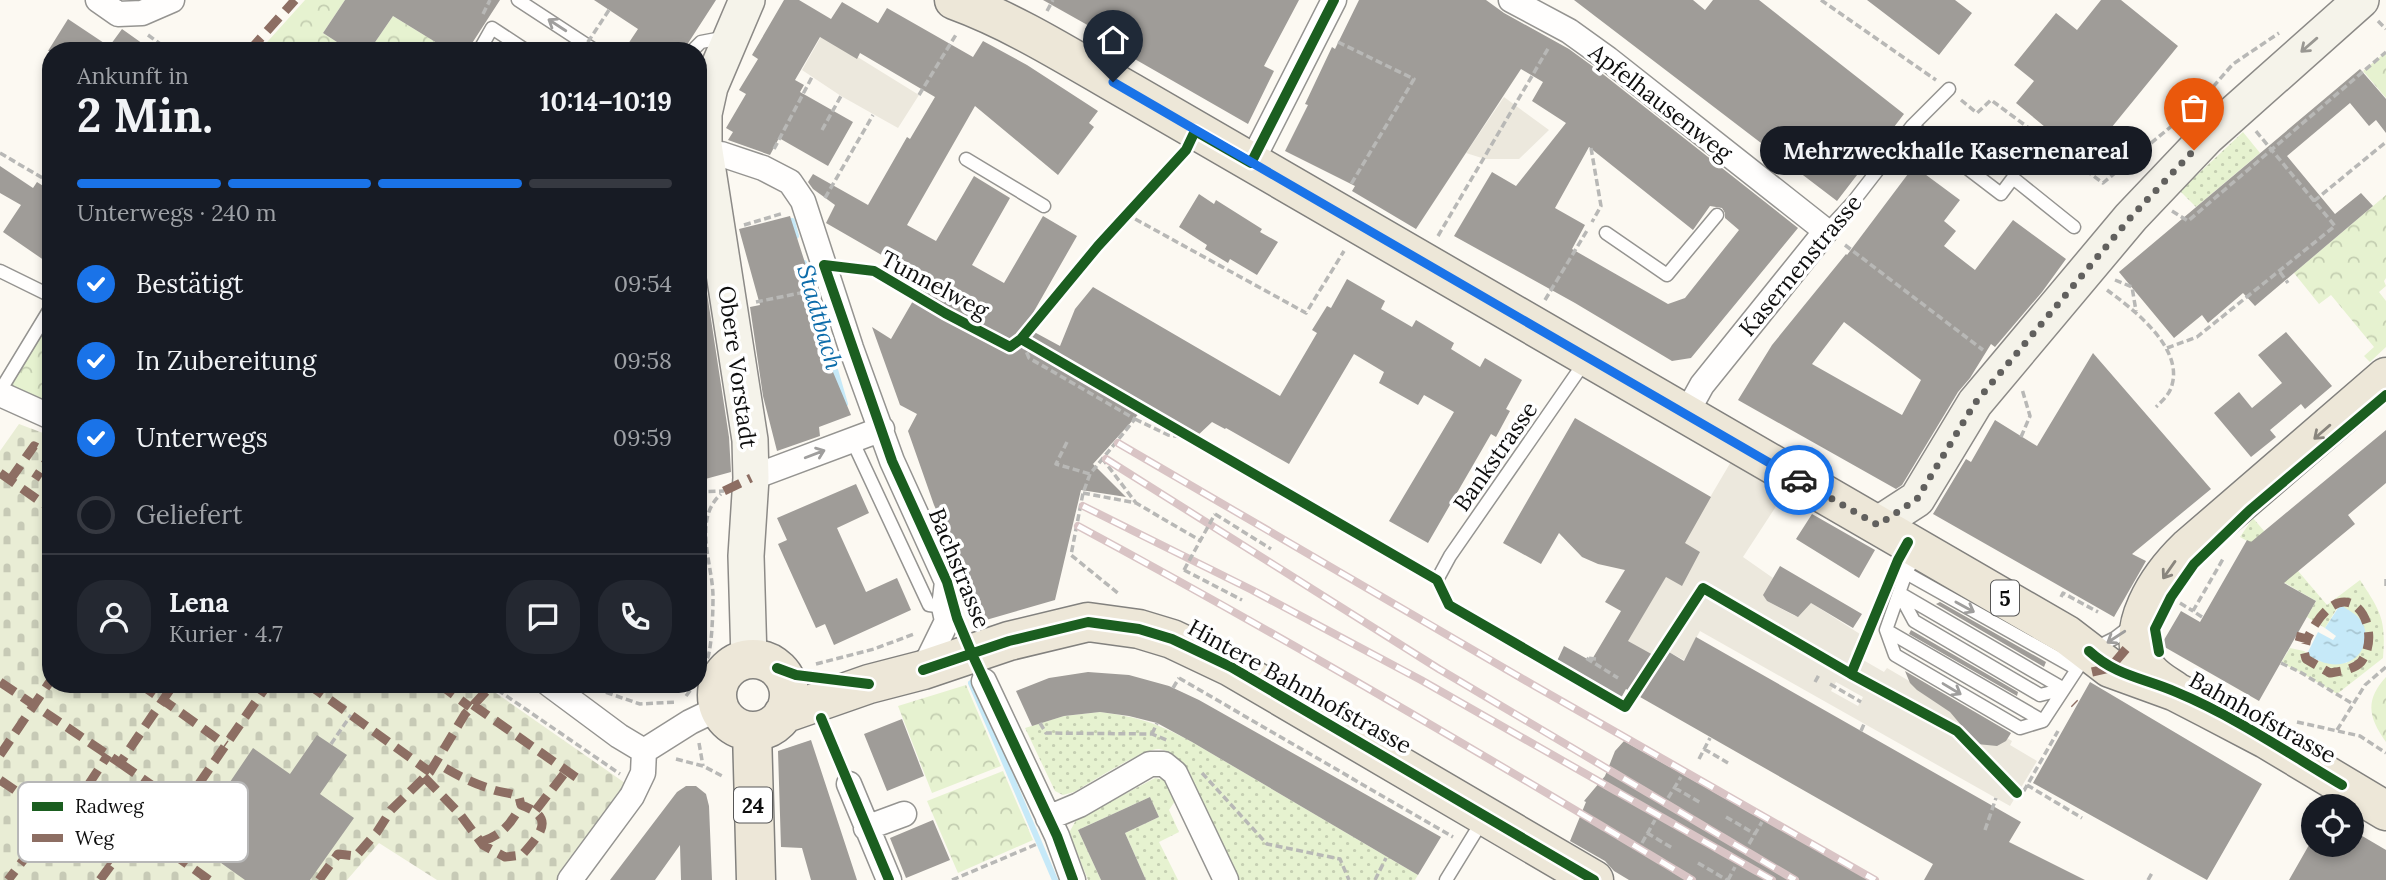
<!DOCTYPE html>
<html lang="de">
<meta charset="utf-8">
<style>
:root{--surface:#171b24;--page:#242831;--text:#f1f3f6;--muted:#9ea1a6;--line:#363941;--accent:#1a73e8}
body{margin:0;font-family:Lora,serif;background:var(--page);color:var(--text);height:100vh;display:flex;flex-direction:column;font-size:26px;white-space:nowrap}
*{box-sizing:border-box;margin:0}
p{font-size:23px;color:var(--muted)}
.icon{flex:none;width:38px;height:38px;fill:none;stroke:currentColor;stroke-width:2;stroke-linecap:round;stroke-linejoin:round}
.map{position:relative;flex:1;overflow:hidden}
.panel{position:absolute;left:42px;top:42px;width:665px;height:651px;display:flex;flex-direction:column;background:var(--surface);border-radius:28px;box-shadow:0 4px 10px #0003}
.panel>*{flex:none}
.tools{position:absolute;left:2301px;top:794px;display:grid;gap:14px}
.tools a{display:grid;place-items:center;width:63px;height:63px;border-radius:50%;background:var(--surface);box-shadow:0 4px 10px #0003;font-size:35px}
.pin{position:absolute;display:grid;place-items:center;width:60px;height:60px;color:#fff;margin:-72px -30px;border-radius:50% 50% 50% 0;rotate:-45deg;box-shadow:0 0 7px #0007}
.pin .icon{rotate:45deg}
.courier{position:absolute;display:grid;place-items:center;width:70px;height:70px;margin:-35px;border:5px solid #1a73e8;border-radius:50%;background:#fff;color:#222;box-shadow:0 2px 9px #0007}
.bubble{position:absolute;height:49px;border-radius:24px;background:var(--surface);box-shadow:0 4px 10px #0003;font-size:23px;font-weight:700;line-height:49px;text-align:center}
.headline em{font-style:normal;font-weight:700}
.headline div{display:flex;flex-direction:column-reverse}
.headline{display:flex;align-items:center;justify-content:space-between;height:119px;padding:0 35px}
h1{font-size:46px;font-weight:700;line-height:52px}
.bar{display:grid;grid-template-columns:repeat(4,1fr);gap:10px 7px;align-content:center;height:84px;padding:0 35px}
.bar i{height:9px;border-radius:5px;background:var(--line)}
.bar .active{background:var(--accent)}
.bar p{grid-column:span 4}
.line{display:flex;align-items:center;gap:18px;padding:0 35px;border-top:2px solid var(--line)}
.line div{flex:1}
.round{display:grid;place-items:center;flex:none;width:74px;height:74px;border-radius:28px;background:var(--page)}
ol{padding:0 35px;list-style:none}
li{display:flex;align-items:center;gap:21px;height:77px}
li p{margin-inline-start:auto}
li .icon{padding:7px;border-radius:50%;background:var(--accent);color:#fff;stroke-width:4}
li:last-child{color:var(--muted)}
li i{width:38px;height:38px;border:4px solid var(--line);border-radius:50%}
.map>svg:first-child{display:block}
</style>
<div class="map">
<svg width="2386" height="880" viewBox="0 0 2386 880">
<defs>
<pattern id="grass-dots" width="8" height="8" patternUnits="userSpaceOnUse" patternTransform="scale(1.75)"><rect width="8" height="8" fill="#e6f2d0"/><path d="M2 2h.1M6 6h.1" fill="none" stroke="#c4ceb1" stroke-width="1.8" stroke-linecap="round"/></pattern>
<pattern id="cemetery-stones" width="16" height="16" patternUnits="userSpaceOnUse" patternTransform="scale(1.75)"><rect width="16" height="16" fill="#e9edd5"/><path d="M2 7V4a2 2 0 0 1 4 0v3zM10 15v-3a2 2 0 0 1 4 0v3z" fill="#c7cab6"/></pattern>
<pattern id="park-crowns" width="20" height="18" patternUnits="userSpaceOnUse" patternTransform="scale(1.75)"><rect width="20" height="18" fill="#e6f2d0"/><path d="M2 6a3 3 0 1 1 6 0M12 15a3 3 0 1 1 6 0" fill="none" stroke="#c4ceb1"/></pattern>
<pattern id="water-ripples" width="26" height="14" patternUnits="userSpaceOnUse" patternTransform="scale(1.75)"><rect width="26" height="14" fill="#c6e9f8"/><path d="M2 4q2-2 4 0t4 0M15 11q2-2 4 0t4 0" fill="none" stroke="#a9c7d3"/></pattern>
</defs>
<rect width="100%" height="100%" fill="#fcf9f2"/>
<!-- grass -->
<path fill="url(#grass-dots)" d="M2243 132 2260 153 2196 207 2180 191Z
M2253 518 2327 605 2360 580C2381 612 2386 619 2383 658L2337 694 2300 672 2281 663 2290 648 2304 651 2318 661 2347 663 2339 605 2325 628 2307 617 2316 601 2271 575 2280 559 2240 537Z
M1100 712C1139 717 1157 723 1192 742L1418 875 1415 880H1235L1182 765C1175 758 1170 750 1159 749 1144 748 1090 783 1074 792L1063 795 1055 791 1025 728 1064 716Z
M1155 778 1166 780 1175 801 1169 810 1179 832 1159 842 1178 880H1146L1125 833 1159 817 1150 797 1078 830 1101 880H1088L1069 833 1076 820Z"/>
<!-- cemetery -->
<path fill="url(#cemetery-stones)" d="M19 424 51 436V684H483L625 783 623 791 558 880H437L379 843 347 880H0V451Z"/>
<!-- park -->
<path fill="url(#park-crowns)" d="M305 0H345L323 33 351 51H259Z
M393 16 450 51H369Z
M2386 52V98L2363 71Z
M2386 195V278L2384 281 2386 286 2379 292 2386 301V347L2370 362 2364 356 2374 347 2331 295 2319 304 2294 273Z
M51 313V403L9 386Z
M2386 677V742C2368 717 2365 700 2386 677Z
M966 685 1001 766 932 793 898 706Z
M1003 771 1033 840 958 873 927 801Z"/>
<!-- plaza -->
<path fill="#ece8dd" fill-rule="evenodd" d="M822 35 919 95 898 128 841 96 802 70Z
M1504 97 1549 130 1519 159H1485L1466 153Z
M1732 460 1786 491 1743 557 1773 578 1764 594 1767 601 1795 616 1800 615 1808 601 1860 634 1851 653 1884 672 1887 668 2012 741 2010 745 2037 761 2010 806 1700 631 1684 660 1669 652 1663 662 1626 640ZM1836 682 1863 697 1858 706 1831 691Z"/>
<!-- water -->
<path fill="url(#water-ripples)" d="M2340 605C2347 609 2357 614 2361 621 2371 635 2364 656 2348 662 2334 668 2318 662 2307 654L2318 632 2333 640 2336 636 2325 628Z"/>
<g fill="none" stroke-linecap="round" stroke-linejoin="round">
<!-- stream -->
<path stroke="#c6e9f8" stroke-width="6" d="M792 221 796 236
M804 263 845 404
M971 683 1055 880"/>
</g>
<!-- building -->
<path fill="#9f9c98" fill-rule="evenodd" d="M345 0H500L467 51H450L393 16 369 51H351L323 33Z
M594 0H716L683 51H639L628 44 638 29Z
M784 0H799L831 19 842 2 878 23 887 8 973 57 983 41 1027 65 1098 111 1089 123 1094 127 1058 175 975 106 907 225 936 241 974 176 1010 198 972 265 1004 283 1043 216 1077 236 1025 327 1060 346 1075 309 1093 287 1280 396 1317 333 1312 330 1327 306 1331 308 1347 279 1385 301 1381 309 1412 327 1416 320 1454 343 1451 349 1480 367 1485 358 1522 380 1506 409 1510 411 1496 437 1491 434 1428 543 1389 521 1454 412 1424 395 1418 405 1379 383 1384 372 1354 354 1289 464 1226 428 1225 429 1212 422 1196 437 1144 408 1093 464 1126 497 1081 490 1055 600 986 620 934 505 908 431 917 414 900 405 872 327 891 339 925 280 826 223 835 205 813 189 808 182 813 174 868 205 907 137 910 139 935 97 860 53 857 59 820 37 795 80 804 85 800 92 853 122 828 166 779 138 770 155 728 140 733 132 726 128 746 94 739 90 758 59 752 55Z
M1043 0H1299L1264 66 1274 71 1248 124 1119 50 1123 45Z
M1359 0H1486L1504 13 1569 49 1599 71 1798 228 1691 358 1672 361 1575 303 1454 236 1492 172 1516 186 1566 123 1532 101 1543 82 1521 69 1416 229 1352 191 1355 186 1285 151 1308 105 1305 104 1332 47 1335 49ZM1589 147 1693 230 1710 206 1722 208 1725 213V218L1739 230 1685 298 1668 304 1572 249 1585 225 1555 208Z
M1574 0H1693L1705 10 1713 0H1759L1904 114 1837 201Z
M1867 0H1955L1972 13 1939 55Z
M2101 0H2121L2178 46 2085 160 2016 103 2034 81 2014 65 2056 13 2077 30Z
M68 19 116 51H48Z
M122 29 153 51H121L111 44Z
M2360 69 2386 99V133L2376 120 2369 126 2350 103 2287 156 2335 214 2361 193 2373 206 2255 306 2243 293 2208 323 2202 315 2174 338 2119 272Z
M0 166 33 188 37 182 51 191V265L3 232 21 205 0 193Z
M1914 166 1960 200 1944 221 1956 231 1944 246 1975 270 2013 220 2066 259 2042 292 1995 347 1991 344 1970 378 1958 392 1902 485 1896 489 1738 400 1772 345 1846 254 1847 255ZM1844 322 1921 380 1902 415 1812 364Z
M1199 194 1214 204 1216 200 1262 229 1260 232 1278 242 1257 275 1230 259 1228 263 1205 249 1207 245 1179 227Z
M790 216 807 269 802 271 827 373 833 372 851 415 819 427 820 436 777 451 763 396 750 307 760 305 739 229Z
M699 241 729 437 731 472 698 481Z
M2286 332 2332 386 2305 409 2301 404 2270 430 2276 437 2251 457 2214 413 2239 392 2252 408 2282 383 2258 355Z
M2093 353 2211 489 2132 554 2146 561 2114 617 1933 514 1966 459 1971 462 1995 420 2037 446Z
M1575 418 1711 497 1685 543 1700 552 1682 586 1666 577 1628 641 1664 661 1669 652 1684 661 1696 637 2021 822 2009 842 2085 880H1924L1933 864 1626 689 1621 698 1557 661 1564 646 1591 661 1621 611 1605 602 1625 570 1598 564 1582 557 1559 533 1541 564 1503 543Z
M2386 430V483L2348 515 2355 524 2284 583 2316 601 2259 701 2161 645 2181 611 2200 622 2247 540 2251 542Z
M856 484 869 513 837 528 866 592 897 578 911 610 834 645 825 624 816 628 778 544 787 540 777 518Z
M1812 514 1875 550 1859 578 1796 539Z
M1780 566 1862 614 1853 628 1811 603 1798 617 1767 601 1763 595Z
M1940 602 2046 662 2044 667 1936 604Z
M1911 630 2018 692 2017 696 1909 634Z
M1905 671 2011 733 2006 741 1997 746 1977 744 1950 712 1917 690 1910 683Z
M1088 672 1129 675 1169 686 1199 700 1441 837 1418 875 1192 742 1157 723 1129 716 1100 712 1064 716 1032 726 1016 691 1049 678Z
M2090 682 2262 784 2207 880 2033 783Z
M902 719 924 776 887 791 864 734Z
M317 735 347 755 320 794 354 818 310 880H245L190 841 253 748 290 774Z
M811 740 857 880H811L802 848 781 847 778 751Z
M1624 741 1763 820 1869 880H1629L1614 871 1605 861 1570 841 1586 802 1584 801 1605 776 1615 751Z
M686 786H696L706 794 709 806 712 880H681L680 845 655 880H610L677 792Z
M1150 797 1159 817 1125 833 1146 880H1101L1078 830Z
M933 820 950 860 906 878 890 838Z
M2352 830 2386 850V880H2289L2309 845H2352Z"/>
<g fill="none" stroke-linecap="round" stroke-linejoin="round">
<defs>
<path id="service" d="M518 0 596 51
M479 51 492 28 527 51
M692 51 701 42 727 37
M1912 126 2001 194 2013 178 2074 227
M966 159 1044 206
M1826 231 1853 202 1912 126 1949 89
M1606 233 1667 275 1717 215
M0 271 51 296
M0 391 51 307
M852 440 929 605 944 607
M1916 553 1906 573 1886 630 1895 655 2020 728 2043 721 2089 651 2115 638 2132 625
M1906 573 2077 669
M1437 580 1450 556 1586 360
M1899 593 1914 621 2040 695 2064 689
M1901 594 2064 689
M1886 630 2043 721
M1446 880 1484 818"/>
<path id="minor" d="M98 0 118 14 142 13 172 0
M1511 0 1569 31 1608 59 1826 231 1702 385 1686 414
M721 154 763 168 790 182 803 201 851 348 892 461 947 582 944 607 947 621 923 670
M1251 163 1334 0
M0 394 51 417
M751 478 882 429
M984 681 1057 836 1073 880
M549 684 619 736 644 751
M644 751 690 722 719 708
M849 784 889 880
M1048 818 1079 805 1150 764H1164L1175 773 1226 880
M866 828 904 814
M570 880 632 796 643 773 644 751"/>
<path id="secondary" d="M747 0 710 87 704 114V145L750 440 751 478 746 556 749 659
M1877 525 1917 499 1975 403 2131 217 2207 137 2361 0"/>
<path id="primary" d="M954 0C1017 23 1074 60 1132 93L2067 635 2110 668 2176 692 2207 708 2266 739 2386 811
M717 695a36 36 0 1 1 72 0a36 36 0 1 1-72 0Z
M2175 691C2166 685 2155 679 2148 670 2120 630 2160 575 2188 548L2386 377
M783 714 869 684 923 670 1009 641 1088 622 1139 629 1172 639 1231 667 1594 880
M752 731 756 880"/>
</defs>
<!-- service casing -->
<use href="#service" stroke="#959491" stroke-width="15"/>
<!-- minor casing -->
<use href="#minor" stroke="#959491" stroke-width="27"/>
<!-- secondary casing -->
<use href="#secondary" stroke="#8c8a87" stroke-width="38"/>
<!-- primary casing -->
<use href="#primary" stroke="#82817e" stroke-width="41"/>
<!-- path -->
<path stroke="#b8b8b6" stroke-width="3.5" stroke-dasharray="7 3.5" stroke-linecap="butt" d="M1821 0 1936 80
M1047 11 1053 0
M483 14 490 0
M2378 21 2386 29
M148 35 170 51
M1338 42 1414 79 1350 186
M919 95 957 33
M1961 100 1977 113 1991 100 2103 183 2197 105 2233 64 2279 33
M822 130 841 96
M1591 148 1601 206 1592 222
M774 149 812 77
M0 153 51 183
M825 198 873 115
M2314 201 2386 142
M2172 211 2188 221 2386 52
M1126 214 1306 313 1344 251
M744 225 784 213
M1438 236 1549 47
M1845 245 1983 350
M848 268 874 271 945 313 1010 347 1021 339 1029 358 1135 419 1090 474 1083 493 1071 555 1119 594
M2280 272 2288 283
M2115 280 2132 287 2136 311
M2107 290C2133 309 2183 347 2172 385 2170 394 2162 401 2156 407
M1545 300 1588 229
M756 302 810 291
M2167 348 2197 337 2335 226 2255 130
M1135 419 1168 435 1190 438
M2021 437 2030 416 2022 389
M1067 442 1056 464 1090 474
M1102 458 1136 503
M698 492 724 491
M1083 493 1136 503 1201 541
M1215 514 1271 549
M698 551H707
M1184 570 1242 600
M2386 579V586
M2061 597 2063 593 2098 612
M2180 603 2193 611
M971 612 974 624
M2202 617 2193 611 2223 559
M1596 659 1586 658 1618 678
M2281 663 2300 672 2353 704
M816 664 874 649 914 634
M1644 675 1656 657
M698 677C701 670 705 663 708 657 712 643 713 613 713 597 713 564 692 520 721 494
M1179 678 1453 837
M1815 682 1820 673
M489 684 620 774
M1830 684 1861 702
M1173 688 1179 678
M596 689 640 704 677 702
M686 696 695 684
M2297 722 2360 736 2386 753
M1040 723 1046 733 1152 734 1169 741
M2337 730 2365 685 2386 667
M1861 731 1864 724
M1152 734 1157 723
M699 743 703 766
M331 744 351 715
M1704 749 1728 763
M676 759 703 766 724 777
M1699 759 1710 738
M1202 773 1267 844 1340 859 1349 880
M2027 785 2082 818
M1675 788 1701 803
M2017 793 2021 796 2058 731
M1668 798 1681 777
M1726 817 1755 834
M1985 830 1996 798
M1647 833 1674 849
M1642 843 1655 820
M1749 844 1762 822
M1698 863 1727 880
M952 880 1037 844
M1375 880 1386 858
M1728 880 1735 867
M2148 880 2152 873"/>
<!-- service -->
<use href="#service" stroke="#fffefd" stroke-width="12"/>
<!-- minor -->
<use href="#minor" stroke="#fffefd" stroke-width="24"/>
<!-- secondary -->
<use href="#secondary" stroke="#f5f3ea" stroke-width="35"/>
<!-- primary -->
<use href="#primary" stroke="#ede7d8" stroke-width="38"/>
<defs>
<path id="rail" d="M1118 443 1535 686 1875 880
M1106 459 1439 669 1795 880
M1083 506 1252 590 1421 680 1772 880
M1078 526C1286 638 1489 758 1692 880"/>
</defs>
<!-- rail casing -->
<use href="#rail" stroke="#d9c4c5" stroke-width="8"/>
<!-- rail -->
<use href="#rail" stroke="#fff" stroke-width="5" stroke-dasharray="16" stroke-linecap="butt"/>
<!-- path-bridge -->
<path stroke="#b8b8b6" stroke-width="3.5" stroke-dasharray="7 3.5" stroke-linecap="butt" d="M582 51 609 10
M1184 570 1215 514"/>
<!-- quiet -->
<path stroke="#8d6e63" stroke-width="9" stroke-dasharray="18 9" stroke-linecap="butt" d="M249 51 295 0
M0 473 51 509
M10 480 34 446 51 455 35 479
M724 491 751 478
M2296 636 2307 639C2346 559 2386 629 2361 662 2353 670 2341 671 2330 673L2306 659 2304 651 2307 639
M2092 672 2110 668 2126 649
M0 682 120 763 163 700 226 745
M140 684 163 700 174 684
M308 684 430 772
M439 684 470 707
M2074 703 2075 704
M473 705 577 778
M0 755 51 680
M120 763 183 807
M424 777 459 813 483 845 505 857 522 855C540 834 557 818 521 805L519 797C510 792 501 793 491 789 471 783 453 773 435 762
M0 780 56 818 8 880
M536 810 567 770
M56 818 63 823 108 755
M63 823 113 862
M481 842C502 835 511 824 521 805
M100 880 139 827 158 843
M209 880 158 843 268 684
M319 880 338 854 356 856 377 832 391 810 430 772 465 714 493 684"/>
<defs>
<path id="cycleway" d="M1021 339 1437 580 1449 605 1625 707 1703 588 1851 674 1957 731 2017 793
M2089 651C2116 676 2144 678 2176 692 2234 716 2288 753 2342 785
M2159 652 2155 629 2171 597 2194 564 2250 510 2386 395
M777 668 796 675 869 684
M923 670 1009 641 1088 622 1139 629 1172 639 1231 667 1594 880
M1851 674 1898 560 1908 542
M821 718 889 880
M1073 880 1057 836 972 654 957 618 947 582 892 461 824 265 874 271 945 313 1010 347 1021 339 1098 246 1186 150 1195 131 1251 163 1334 0"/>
</defs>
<!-- cycleway casing -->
<use href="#cycleway" stroke="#fff" stroke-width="15"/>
<!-- cycleway -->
<use href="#cycleway" stroke="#1b5e20" stroke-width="10"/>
</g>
<!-- one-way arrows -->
<defs><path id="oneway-shaft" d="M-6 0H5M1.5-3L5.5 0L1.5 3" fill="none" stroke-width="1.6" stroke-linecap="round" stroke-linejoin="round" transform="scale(1.75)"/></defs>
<g stroke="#9f9e9d">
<use href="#oneway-shaft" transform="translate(557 25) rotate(-147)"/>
<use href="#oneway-shaft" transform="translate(815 454) rotate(-21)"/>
<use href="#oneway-shaft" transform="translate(1965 607) rotate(29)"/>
<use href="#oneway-shaft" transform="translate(2116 637) rotate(147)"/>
<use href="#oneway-shaft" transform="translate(1952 689) rotate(31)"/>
</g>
<use stroke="#999792" href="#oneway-shaft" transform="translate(2309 45) rotate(139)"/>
<g stroke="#89857d">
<use href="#oneway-shaft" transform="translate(2322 432) rotate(139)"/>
<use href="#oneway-shaft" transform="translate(2169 570) rotate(125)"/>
</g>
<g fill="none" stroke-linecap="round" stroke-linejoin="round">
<!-- done -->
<path stroke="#61605e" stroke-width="7" stroke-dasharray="0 12.6" d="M1799 480 1878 525 1917 499 1975 403 2131 217 2194 150"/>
<!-- route -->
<path stroke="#1a73e8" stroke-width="9" d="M1113 82 1799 480"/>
</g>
<g text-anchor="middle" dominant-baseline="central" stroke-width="7" stroke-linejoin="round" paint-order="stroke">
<!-- shield labels -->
<g fill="#fff" stroke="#565656" stroke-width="2">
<rect x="1991" y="580.5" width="28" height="35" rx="5"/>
<rect x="734" y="787.5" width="38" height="35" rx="5"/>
</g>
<g font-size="21" font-weight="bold" fill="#0e0e0e">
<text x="2005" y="598">5</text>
<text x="753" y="805">24</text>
</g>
<!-- street labels -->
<g font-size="23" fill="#0e0e0e" stroke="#fff">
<text transform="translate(1661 102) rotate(38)">Apfelhausenweg</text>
<text transform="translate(1800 265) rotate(-50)">Kasernenstrasse</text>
<text transform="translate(935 284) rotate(28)">Tunnelweg</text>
<text transform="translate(738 367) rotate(82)">Obere Vorstadt</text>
<text transform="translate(1495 456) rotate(-55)">Bankstrasse</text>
<text transform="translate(960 568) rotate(68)">Bachstrasse</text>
<text transform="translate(1300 686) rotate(29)">Hintere Bahnhofstrasse</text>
<text transform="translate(2263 717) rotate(29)">Bahnhofstrasse</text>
</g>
<!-- water labels -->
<g font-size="24" font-style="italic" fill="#0d6caa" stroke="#fff">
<text transform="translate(820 317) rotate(74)">Stadtbach</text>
</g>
</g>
<!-- legend -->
<rect x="18" y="782" width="230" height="80" rx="10" fill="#fff" stroke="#b7b7b7" stroke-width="2"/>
<rect x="32" y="802" width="31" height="9" fill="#1b5e20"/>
<rect x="32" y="834" width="31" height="8" fill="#8d6e63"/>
<g font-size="19" fill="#0e0e0e">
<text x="75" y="813">Radweg</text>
<text x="75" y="845">Weg</text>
</g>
</svg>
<div class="tools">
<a><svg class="icon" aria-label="locate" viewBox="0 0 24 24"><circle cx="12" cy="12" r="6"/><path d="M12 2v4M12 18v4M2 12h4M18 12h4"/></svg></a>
</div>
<div class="pin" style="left:2194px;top:150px;background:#ea580c"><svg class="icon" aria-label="bag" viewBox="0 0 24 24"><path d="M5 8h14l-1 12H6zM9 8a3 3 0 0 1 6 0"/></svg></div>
<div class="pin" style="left:1113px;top:82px;background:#1f2937"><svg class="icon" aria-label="home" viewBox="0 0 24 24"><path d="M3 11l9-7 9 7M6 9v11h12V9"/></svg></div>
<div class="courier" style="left:1799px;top:480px"><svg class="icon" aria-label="car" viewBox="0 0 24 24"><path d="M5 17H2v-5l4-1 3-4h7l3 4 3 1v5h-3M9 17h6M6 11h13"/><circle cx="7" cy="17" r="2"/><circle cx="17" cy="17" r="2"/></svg></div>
<div class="bubble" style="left:1760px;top:126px;width:392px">Mehrzweckhalle Kasernenareal</div>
<section class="panel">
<div class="headline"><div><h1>2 Min.</h1><p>Ankunft in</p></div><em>10:14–10:19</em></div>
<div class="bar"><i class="active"></i><i class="active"></i><i class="active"></i><i></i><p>Unterwegs · 240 m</p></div>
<ol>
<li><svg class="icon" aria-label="check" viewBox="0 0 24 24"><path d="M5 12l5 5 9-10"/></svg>Bestätigt<p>09:54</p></li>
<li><svg class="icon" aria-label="check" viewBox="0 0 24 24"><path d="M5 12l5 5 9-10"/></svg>In Zubereitung<p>09:58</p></li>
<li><svg class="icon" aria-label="check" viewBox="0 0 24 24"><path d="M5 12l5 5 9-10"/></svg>Unterwegs<p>09:59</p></li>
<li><i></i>Geliefert</li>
</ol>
<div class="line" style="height:126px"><a class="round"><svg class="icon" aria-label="person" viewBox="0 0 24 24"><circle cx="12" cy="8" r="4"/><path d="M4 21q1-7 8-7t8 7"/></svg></a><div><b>Lena</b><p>Kurier · 4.7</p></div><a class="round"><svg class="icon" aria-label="chat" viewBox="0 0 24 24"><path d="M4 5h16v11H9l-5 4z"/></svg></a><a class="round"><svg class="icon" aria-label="phone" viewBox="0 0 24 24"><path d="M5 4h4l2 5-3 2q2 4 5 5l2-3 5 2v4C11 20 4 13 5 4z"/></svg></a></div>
</section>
</div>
